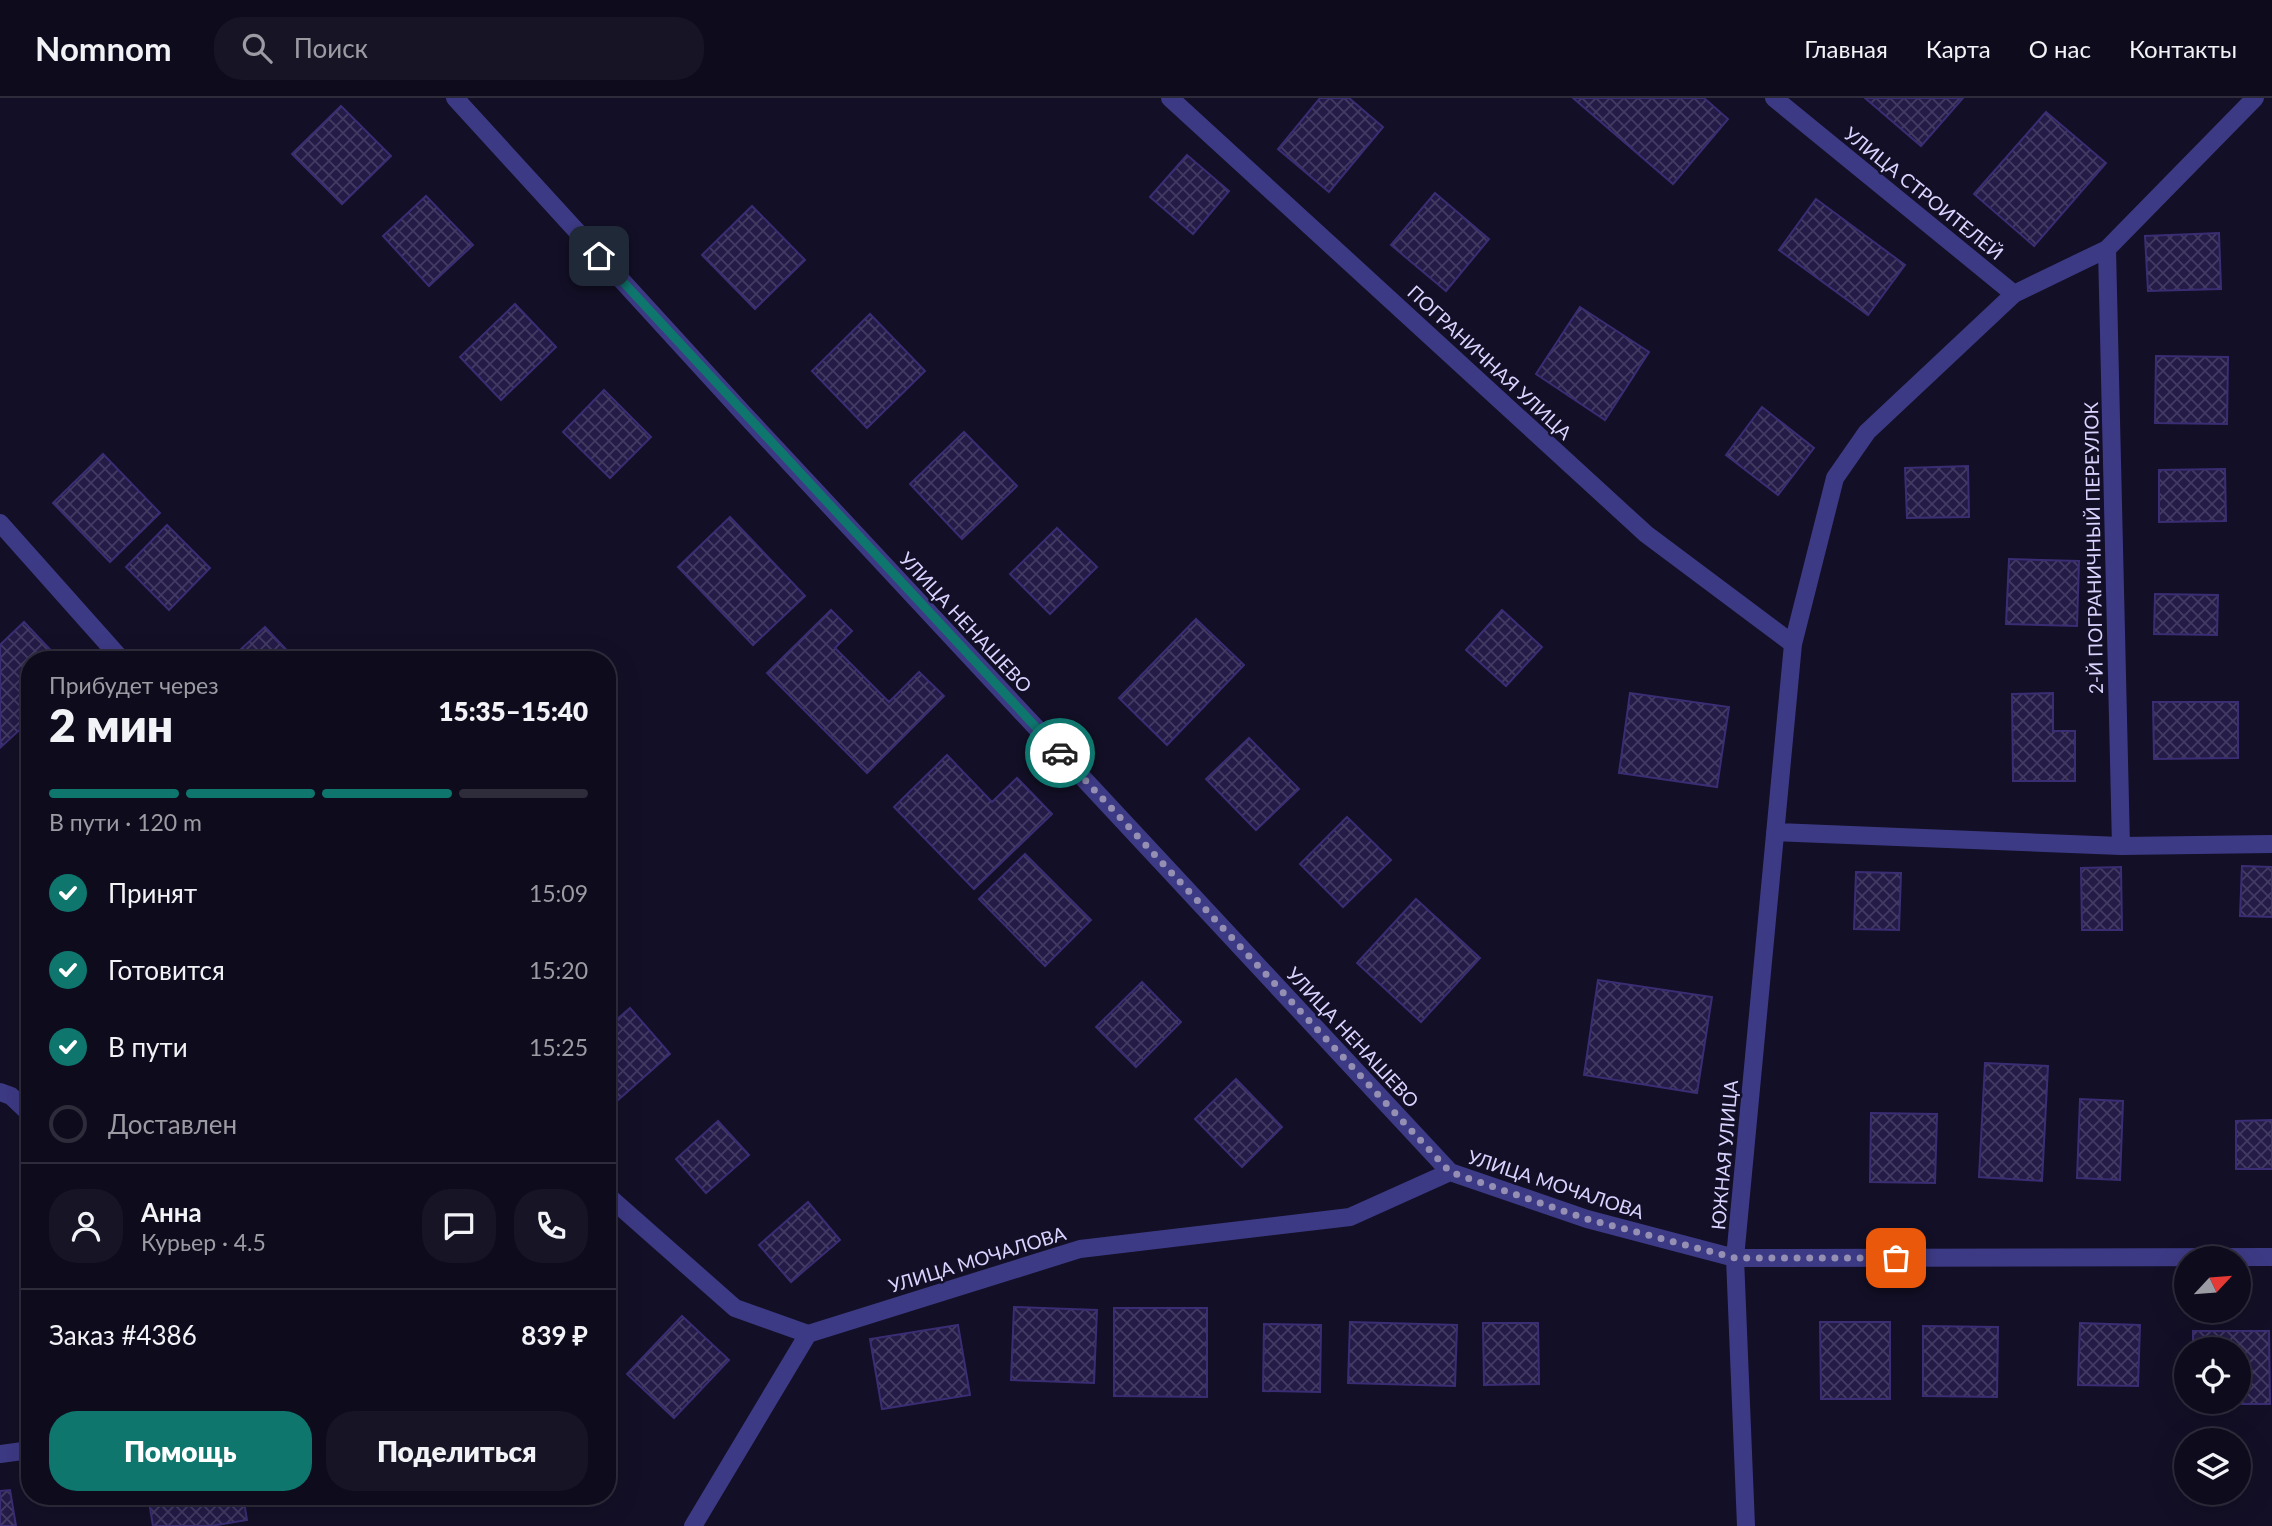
<!DOCTYPE html>
<html lang="ru">
<meta charset="utf-8">
<style>
:root{--surface:#0e0b1c;--page:#171425;--text:#f1f3f6;--muted:#9b9ba3;--line:#2e2b3b;--accent:#0f766e}
body{margin:0;font-family:Lato,sans-serif;background:var(--page);color:var(--text);height:100vh;display:flex;flex-direction:column;font-size:26px;white-space:nowrap}
*{box-sizing:border-box;margin:0}
p{font-size:23px;color:var(--muted)}
.icon{flex:none;width:38px;height:38px;fill:none;stroke:currentColor;stroke-width:2;stroke-linecap:round;stroke-linejoin:round}
.map{position:relative;flex:1;overflow:hidden}
.sheet{position:absolute;left:21px;top:553px;width:595px;height:854px;display:flex;flex-direction:column;background:var(--surface);border-radius:28px;box-shadow:0 7px 28px #0002,0 0 0 2px var(--line)}
.sheet>*{flex:none}
.needle{width:46px;rotate:64deg}
.buttons{position:absolute;left:2174px;top:1148px;display:grid;gap:14px}
.buttons a{display:grid;place-items:center;width:77px;height:77px;border-radius:50%;background:var(--surface);box-shadow:0 7px 28px #0002,0 0 0 2px var(--line);font-size:35px}
.pin{position:absolute;display:grid;place-items:center;width:60px;height:60px;color:#fff;margin:-30px;border-radius:14px;box-shadow:0 4px 10px #0006}
.courier{position:absolute;display:grid;place-items:center;width:70px;height:70px;margin:-35px;border:5px solid #0f766e;border-radius:50%;background:#fff;color:#222;box-shadow:0 2px 9px #0007}
.summary em{font-style:normal;font-weight:800}
.summary div{display:flex;flex-direction:column-reverse}
.summary{display:flex;align-items:center;justify-content:space-between;height:119px;padding:0 28px}
h1{font-size:46px;font-weight:800;line-height:52px}
.bar{display:grid;grid-template-columns:repeat(4,1fr);gap:10px 7px;align-content:center;height:84px;padding:0 28px}
.bar i{height:9px;border-radius:5px;background:var(--line)}
.bar .active{background:var(--accent)}
.bar p{grid-column:span 4}
.line{display:flex;align-items:center;gap:18px;padding:0 28px;border-top:2px solid var(--line)}
.line div{flex:1}
.round{display:grid;place-items:center;flex:none;width:74px;height:74px;border-radius:28px;background:var(--page)}
ol{padding:0 28px;list-style:none}
li{display:flex;align-items:center;gap:21px;height:77px}
li p{margin-inline-start:auto}
li .icon{padding:7px;border-radius:50%;background:var(--accent);color:#fff;stroke-width:4}
li:last-child{color:var(--muted)}
li i{width:38px;height:38px;border:4px solid var(--line);border-radius:50%}
.button{display:flex;gap:14px;margin-top:auto;padding:14px 28px}
.button a{flex:1;height:80px;border-radius:28px;background:var(--accent);color:#fff;font-size:28px;font-weight:800;line-height:80px;text-align:center}
.button a+a{background:var(--page);color:var(--text)}
header{display:flex;align-items:center;gap:42px;box-sizing:border-box;height:98px;padding:0 35px;background:var(--surface);border-bottom:2px solid var(--line)}
header strong{font-size:33px}
nav{display:flex;gap:38px;margin-inline-start:auto;font-size:24px}
.search{width:490px;height:63px;background:var(--page);display:flex;align-items:center;gap:18px;box-sizing:border-box;padding:0 24px;border-radius:28px;color:var(--muted);font-size:26px}
.map>svg:first-child{display:block}
</style>
<header>
<strong>Nomnom</strong>
<div class="search"><svg class="icon" aria-label="search" viewBox="0 0 24 24"><circle cx="10" cy="10" r="6"/><path d="M15 15l6 6"/></svg>Поиск</div>
<nav><a>Главная</a><a>Карта</a><a>О нас</a><a>Контакты</a></nav>
</header>
<div class="map">
<svg width="2272" height="1428" viewBox="0 0 2272 1428">
<defs>
<pattern id="building-cross-hatch" width="8" height="8" patternUnits="userSpaceOnUse" patternTransform="scale(1.75)"><rect width="8" height="8" fill="#241b47"/><path d="M0 0l8 8M0 8l8-8" fill="none" stroke="#433b63"/></pattern>
</defs>
<rect width="100%" height="100%" fill="#130f26"/>
<!-- building -->
<path fill="url(#building-cross-hatch)" stroke="#3b2d73" stroke-width="2" d="M1320 0H1349L1383 29 1329 94 1278 51Z
M1573 0H1704L1728 21 1673 86Z
M1865 0H1963L1921 48Z
M341 8 391 58 342 106 292 56Z
M2046 14 2106 65 2034 148 1974 96Z
M1187 57 1229 93 1193 136 1150 99Z
M1435 95 1489 141 1446 193 1391 147Z
M426 98 473 147 429 188 383 138Z
M1816 101 1905 167 1868 217 1779 152Z
M752 108 805 162 755 211 702 157Z
M2219 135 2221 191 2148 193 2145 138Z
M515 206 556 249 501 302 460 259Z
M1580 209 1649 254 1605 322 1536 276Z
M870 216 925 273 867 330 812 273Z
M2156 258 2228 259 2227 326 2155 325Z
M604 292 651 339 610 380 563 334Z
M1762 309 1814 350 1778 397 1726 357Z
M964 334 1017 388 962 441 910 386Z
M103 356 160 415 110 464 53 405Z
M1968 368 1969 419 1907 420 1905 370Z
M2225 371 2226 423 2159 424V372Z
M730 419 805 498 753 547 678 469Z
M167 427 210 470 169 512 126 469Z
M1057 430 1097 469 1050 516 1010 476Z
M2009 461 2079 463 2077 528 2006 526Z
M2155 496 2218 497 2217 537 2154 536Z
M831 512 852 533 835 550 889 604 919 574 944 598 867 675 767 575Z
M1502 512 1542 549 1506 588 1466 552Z
M1196 521 1244 567 1167 647 1119 600Z
M24 524 60 562H30V622L0 650V547Z
M265 529 296 562H229Z
M1630 595 1729 609 1717 689 1619 675Z
M2053 595V633H2075V683H2013L2012 596Z
M2153 604H2238V660L2154 661Z
M1249 640 1299 691 1256 732 1206 681Z
M947 657 992 704 1017 680 1052 716 974 791 894 709Z
M1347 719 1391 762 1343 809 1300 766Z
M1025 756 1091 822 1045 868 979 801Z
M2242 768 2272 769V819L2240 818Z
M2121 769 2122 832H2082L2081 770Z
M1856 774 1901 775 1899 832 1854 831Z
M1416 801 1480 860 1421 924 1357 865Z
M1598 882 1712 899 1697 995 1584 977Z
M1142 884 1181 924 1136 969 1096 929Z
M630 910 670 956 609 1010 607 930Z
M1985 965 2048 968 2042 1083 1979 1079Z
M1236 981 1282 1029 1242 1069 1195 1021Z
M2080 1001 2123 1003 2120 1082 2077 1080Z
M1871 1015 1937 1016 1935 1085 1870 1084Z
M2272 1022V1071H2236V1023Z
M718 1023 749 1057 706 1095 676 1061Z
M808 1104 840 1142 791 1184 759 1147Z
M1014 1209 1097 1212 1094 1285 1011 1282Z
M1114 1210H1207V1299L1114 1298Z
M682 1218 729 1262 674 1320 627 1276Z
M1350 1224 1457 1227 1455 1288 1348 1285Z
M1820 1224H1890V1301H1821Z
M1483 1225H1538L1539 1286 1484 1287Z
M2080 1225 2140 1227 2138 1288 2078 1287Z
M1264 1226 1321 1227 1320 1294 1263 1293Z
M958 1227 970 1297 882 1311 870 1241Z
M1923 1228 1998 1229 1997 1299 1923 1298Z
M2193 1233H2269L2270 1306H2193V1304H2238V1251H2193Z
M10 1392 16 1428H0V1393Z
M148 1398H243L247 1422 211 1428H153Z"/>
<g fill="none" stroke-linecap="round" stroke-linejoin="round">
<!-- minor -->
<path stroke="#3d3a85" stroke-width="18" d="M455 0 743 315 1450 1074
M1170 0 1646 436 1793 546
M1774 0 2014 196
M2107 151 2121 748
M0 425 122 562
M1775 734 2121 748 2272 746
M0 994 11 998 30 1016
M607 1097 735 1210 808 1236
M808 1236 1080 1151 1350 1119 1450 1074 1587 1121 1735 1160 2272 1159
M0 1356 30 1352
M693 1428 808 1236
M1746 1428 1735 1160 1793 546 1835 380 1867 334 2014 196 2107 151 2255 0"/>
</g>
<g fill="none" stroke-linecap="round" stroke-linejoin="round">
<!-- done -->
<path stroke="#948fb3" stroke-width="7" stroke-dasharray="0 12.6" d="M1060 655 1450 1074 1587 1121 1735 1160H1896"/>
<!-- route -->
<path stroke="#0f766e" stroke-width="9" d="M599 158 1060 655"/>
</g>
<g text-anchor="middle" dominant-baseline="central" stroke-width="5" stroke-linejoin="round" paint-order="stroke">
<!-- street labels -->
<g font-size="19" fill="#d9d4ff" stroke="#130f26">
<text transform="translate(1924 95) rotate(39)">УЛИЦА СТРОИТЕЛЕЙ</text>
<text transform="translate(1490 264) rotate(43)">ПОГРАНИЧНАЯ УЛИЦА</text>
<text transform="translate(2093 450) rotate(-91)">2-Й ПОГРАНИЧНЫЙ ПЕРЕУЛОК</text>
<text transform="translate(966 524) rotate(47)">УЛИЦА НЕНАШЕВО</text>
<text transform="translate(1353 939) rotate(47)">УЛИЦА НЕНАШЕВО</text>
<text transform="translate(1724 1057) rotate(-85)">ЮЖНАЯ УЛИЦА</text>
<text transform="translate(1556 1086) rotate(18)">УЛИЦА МОЧАЛОВА</text>
<text transform="translate(977 1161) rotate(-17)">УЛИЦА МОЧАЛОВА</text>
</g>
</g>
</svg>
<div class="buttons">
<a><svg class="needle" viewBox="-14 -14 28 28"><path d="M0-13l5 13h-10z" fill="#e53935"/><path d="M0 13l5-13h-10z" fill="#9b9ba3"/></svg></a>
<a><svg class="icon" aria-label="locate" viewBox="0 0 24 24"><circle cx="12" cy="12" r="6"/><path d="M12 2v4M12 18v4M2 12h4M18 12h4"/></svg></a>
<a><svg class="icon" aria-label="layers" viewBox="0 0 24 24"><path d="M12 4l9 5-9 5-9-5zM3 14l9 5 9-5"/></svg></a>
</div>
<div class="pin" style="left:1896px;top:1160px;background:#ea580c"><svg class="icon" aria-label="bag" viewBox="0 0 24 24"><path d="M5 8h14l-1 12H6zM9 8a3 3 0 0 1 6 0"/></svg></div>
<div class="pin" style="left:599px;top:158px;background:#1f2937"><svg class="icon" aria-label="home" viewBox="0 0 24 24"><path d="M3 11l9-7 9 7M6 9v11h12V9"/></svg></div>
<div class="courier" style="left:1060px;top:655px"><svg class="icon" aria-label="car" viewBox="0 0 24 24"><path d="M5 17H2v-5l4-1 3-4h7l3 4 3 1v5h-3M9 17h6M6 11h13"/><circle cx="7" cy="17" r="2"/><circle cx="17" cy="17" r="2"/></svg></div>
<section class="sheet">
<div class="summary"><div><h1>2 мин</h1><p>Прибудет через</p></div><em>15:35–15:40</em></div>
<div class="bar"><i class="active"></i><i class="active"></i><i class="active"></i><i></i><p>В пути · 120 m</p></div>
<ol>
<li><svg class="icon" aria-label="check" viewBox="0 0 24 24"><path d="M5 12l5 5 9-10"/></svg>Принят<p>15:09</p></li>
<li><svg class="icon" aria-label="check" viewBox="0 0 24 24"><path d="M5 12l5 5 9-10"/></svg>Готовится<p>15:20</p></li>
<li><svg class="icon" aria-label="check" viewBox="0 0 24 24"><path d="M5 12l5 5 9-10"/></svg>В пути<p>15:25</p></li>
<li><i></i>Доставлен</li>
</ol>
<div class="line" style="height:126px"><a class="round"><svg class="icon" aria-label="person" viewBox="0 0 24 24"><circle cx="12" cy="8" r="4"/><path d="M4 21q1-7 8-7t8 7"/></svg></a><div><b>Анна</b><p>Курьер · 4.5</p></div><a class="round"><svg class="icon" aria-label="chat" viewBox="0 0 24 24"><path d="M4 5h16v11H9l-5 4z"/></svg></a><a class="round"><svg class="icon" aria-label="phone" viewBox="0 0 24 24"><path d="M5 4h4l2 5-3 2q2 4 5 5l2-3 5 2v4C11 20 4 13 5 4z"/></svg></a></div>
<div class="line" style="height:91px"><div>Заказ #4386</div><b>839 ₽</b></div>
<div class="button"><a>Помощь</a><a>Поделиться</a></div>
</section>
</div>
